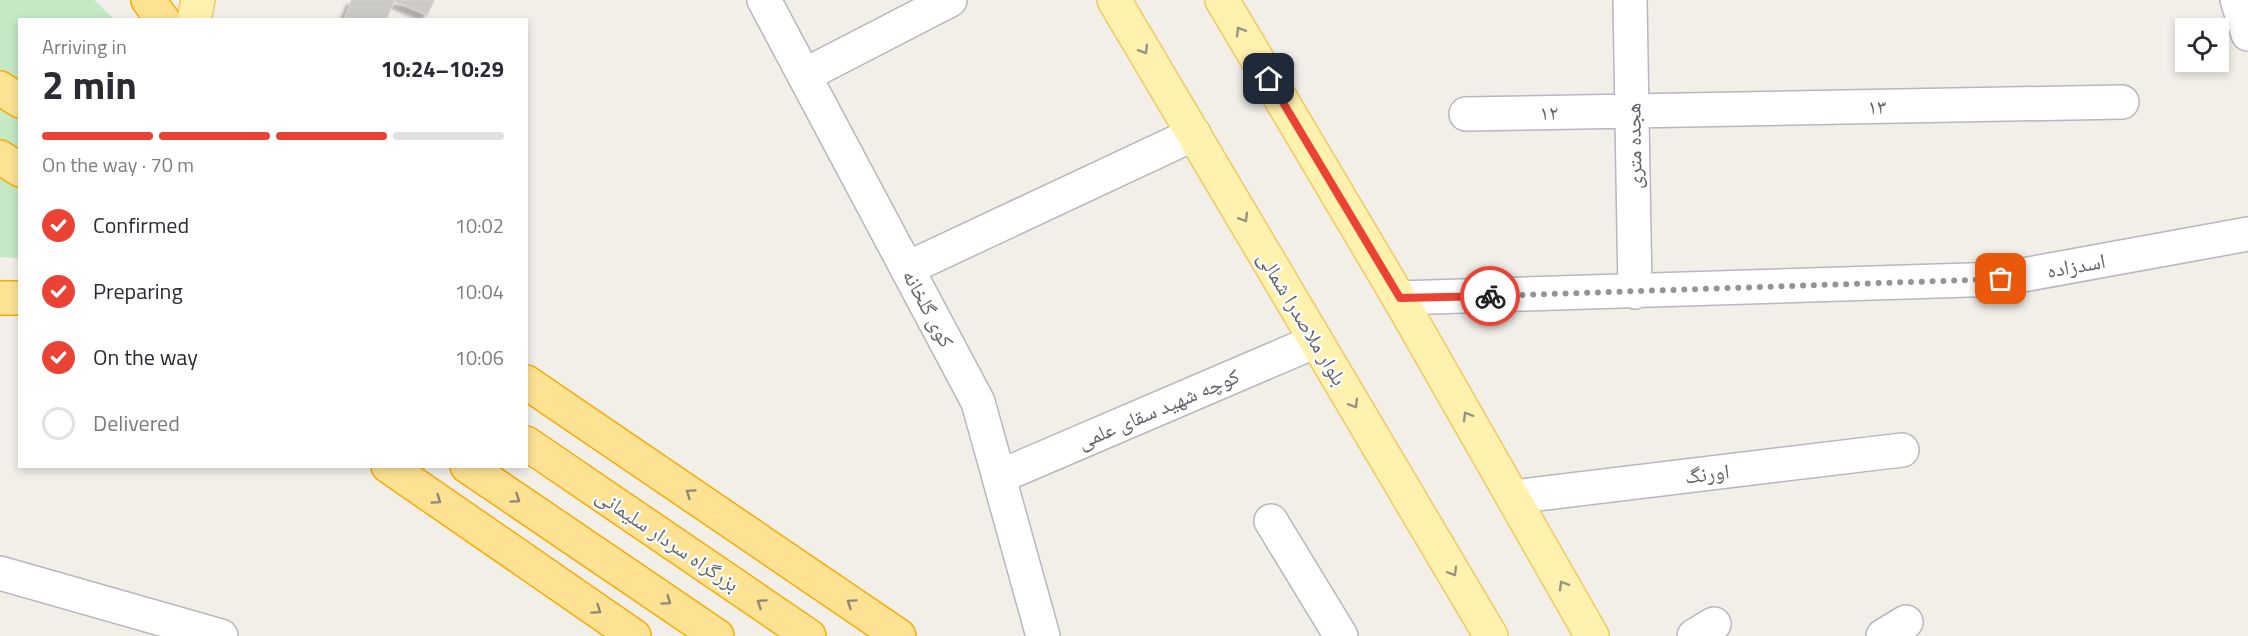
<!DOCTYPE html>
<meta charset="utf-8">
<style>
:root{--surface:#fff;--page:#f7f7f7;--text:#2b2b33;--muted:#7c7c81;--line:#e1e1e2;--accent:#ea4335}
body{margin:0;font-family:"Titillium Web","Noto Naskh Arabic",sans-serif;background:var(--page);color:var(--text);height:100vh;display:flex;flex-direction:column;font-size:22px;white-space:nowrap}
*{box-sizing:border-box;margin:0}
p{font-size:20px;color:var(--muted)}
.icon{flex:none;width:33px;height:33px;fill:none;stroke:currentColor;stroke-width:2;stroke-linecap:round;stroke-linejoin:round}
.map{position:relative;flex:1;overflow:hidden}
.drawer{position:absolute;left:18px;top:18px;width:510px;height:450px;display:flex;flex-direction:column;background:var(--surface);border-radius:0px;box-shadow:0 3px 9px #0003}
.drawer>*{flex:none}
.tools{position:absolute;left:2175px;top:18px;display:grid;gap:12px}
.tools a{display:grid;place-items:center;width:54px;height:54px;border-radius:0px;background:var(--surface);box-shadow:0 3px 9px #0003;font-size:30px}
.pin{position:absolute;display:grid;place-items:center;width:51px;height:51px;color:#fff;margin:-26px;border-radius:12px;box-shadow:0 3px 9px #0006}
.courier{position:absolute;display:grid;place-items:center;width:60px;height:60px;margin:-30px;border:4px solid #ea4335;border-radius:50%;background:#fff;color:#222;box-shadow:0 2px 8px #0007}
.head em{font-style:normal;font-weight:700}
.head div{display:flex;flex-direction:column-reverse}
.head{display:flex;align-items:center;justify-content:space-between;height:102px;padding:0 24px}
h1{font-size:39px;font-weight:700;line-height:45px}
.bar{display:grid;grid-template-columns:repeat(4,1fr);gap:9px 6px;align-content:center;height:72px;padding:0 24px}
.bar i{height:8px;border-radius:4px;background:var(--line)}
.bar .active{background:var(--accent)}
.bar p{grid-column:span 4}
ol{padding:0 24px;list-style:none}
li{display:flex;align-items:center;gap:18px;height:66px}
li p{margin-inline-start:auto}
li .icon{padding:6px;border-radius:50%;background:var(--accent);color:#fff;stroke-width:4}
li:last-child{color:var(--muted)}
li i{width:33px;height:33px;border:3px solid var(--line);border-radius:50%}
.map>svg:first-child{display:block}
</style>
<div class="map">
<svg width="2248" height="636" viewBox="0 0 2248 636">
<defs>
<filter id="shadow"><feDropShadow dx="-5.5" dy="5.5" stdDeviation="1.5" flood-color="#0004"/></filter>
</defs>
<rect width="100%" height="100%" fill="#f1efe8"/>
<!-- green -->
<path fill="#c5e8c5" d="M0 0H94L114 19 20 20 19 258 0 257Z"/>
<!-- building -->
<path fill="#cccac5" stroke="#d6d1c6" stroke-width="1.5" filter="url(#shadow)" d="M352 0H434L427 15 394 1 386 20H344Z"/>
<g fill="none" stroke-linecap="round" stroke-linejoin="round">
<defs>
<path id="minor" d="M764 0 978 402 1043 636
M1630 0 1635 292
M2237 0 2248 34
M805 75 950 0
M1466 114 2122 102
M908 268 1194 134
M1399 298 2001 279 2248 234
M1001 476 1316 341
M1513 497 1902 450
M1271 521 1341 636
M0 573 221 636
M1694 636 1714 624
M1883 636 1906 622"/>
<path id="major" d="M1114 0 1491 636
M1222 0 1399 298 1592 636
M194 20 198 0"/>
<path id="highway" d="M148 0 163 20
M0 88 20 101
M0 157 20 170
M0 298H20
M526 382 899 636
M526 443 809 636
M388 466 634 636
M467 466 717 636"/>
</defs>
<!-- minor casing -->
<use href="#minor" stroke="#b5b8bc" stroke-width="36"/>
<!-- major casing -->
<use href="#major" stroke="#f2c960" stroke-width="36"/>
<!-- highway casing -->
<use href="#highway" stroke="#f9ab00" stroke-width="36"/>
<!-- minor -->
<use href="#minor" stroke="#fff" stroke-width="33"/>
<!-- major -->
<use href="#major" stroke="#fff2af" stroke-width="33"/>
<!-- highway -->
<use href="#highway" stroke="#fde293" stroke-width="33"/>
</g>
<!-- one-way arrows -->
<defs><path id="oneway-chevron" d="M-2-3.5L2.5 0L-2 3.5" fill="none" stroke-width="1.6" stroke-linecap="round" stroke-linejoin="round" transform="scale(1.5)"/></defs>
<g stroke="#979581">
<use href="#oneway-chevron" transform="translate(1240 31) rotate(-121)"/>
<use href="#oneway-chevron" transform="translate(1144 50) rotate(59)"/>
<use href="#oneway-chevron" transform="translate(1244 218) rotate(59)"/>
<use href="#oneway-chevron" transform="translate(1354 404) rotate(59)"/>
<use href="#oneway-chevron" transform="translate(1467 416) rotate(-120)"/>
<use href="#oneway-chevron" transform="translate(1453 572) rotate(59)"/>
<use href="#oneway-chevron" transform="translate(1563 585) rotate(-120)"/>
</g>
<g stroke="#8e8975">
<use href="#oneway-chevron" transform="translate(690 493) rotate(-146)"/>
<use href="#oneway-chevron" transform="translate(516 499) rotate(34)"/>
<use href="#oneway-chevron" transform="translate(437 500) rotate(35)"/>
<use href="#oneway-chevron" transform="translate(667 601) rotate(35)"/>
<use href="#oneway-chevron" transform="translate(761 603) rotate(-146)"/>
<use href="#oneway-chevron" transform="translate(851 603) rotate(-146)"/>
<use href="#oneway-chevron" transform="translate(597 610) rotate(35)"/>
</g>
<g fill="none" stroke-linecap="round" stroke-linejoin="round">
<!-- done -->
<path stroke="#929495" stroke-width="6" stroke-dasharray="0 10.8" d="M1490 296 2001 279"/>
<!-- route -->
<path stroke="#ea4335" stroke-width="8" d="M1269 79 1400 298 1490 296"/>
</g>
<g text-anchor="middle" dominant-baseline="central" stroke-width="4.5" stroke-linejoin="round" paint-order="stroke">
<!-- street labels -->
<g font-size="21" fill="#5f6368" stroke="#fff">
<text transform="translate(1877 106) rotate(-1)">۱۳</text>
<text transform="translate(1549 112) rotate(-2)">۱۲</text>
<text transform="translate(1633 146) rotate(-91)">هجده متری</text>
<text transform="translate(2076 265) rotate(-10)">اسدزاده</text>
<text transform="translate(929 308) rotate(62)">کوی گلخانه</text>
<text transform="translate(1303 318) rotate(59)">بلوار ملاصدرا شمالی</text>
<text transform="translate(1158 408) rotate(-23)">کوچه شهید سقای علمی</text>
<text transform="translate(1707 473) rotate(-7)">اورنگ</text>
<text transform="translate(668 539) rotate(34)">بزرگراه سردار سلیمانی</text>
</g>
</g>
</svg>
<div class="tools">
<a><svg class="icon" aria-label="locate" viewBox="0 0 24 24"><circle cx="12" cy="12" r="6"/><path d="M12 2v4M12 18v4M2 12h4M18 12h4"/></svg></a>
</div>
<div class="pin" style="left:2001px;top:279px;background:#ea580c"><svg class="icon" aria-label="bag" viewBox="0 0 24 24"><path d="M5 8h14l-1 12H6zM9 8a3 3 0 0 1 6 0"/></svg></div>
<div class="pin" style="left:1269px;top:79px;background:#1f2937"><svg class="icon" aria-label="home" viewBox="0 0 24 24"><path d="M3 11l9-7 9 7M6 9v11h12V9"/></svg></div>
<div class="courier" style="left:1490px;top:296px"><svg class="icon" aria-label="bike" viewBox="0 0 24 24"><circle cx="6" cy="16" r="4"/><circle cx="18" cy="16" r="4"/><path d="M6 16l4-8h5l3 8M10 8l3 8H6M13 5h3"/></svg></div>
<section class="drawer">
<div class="head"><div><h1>2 min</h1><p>Arriving in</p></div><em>10:24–10:29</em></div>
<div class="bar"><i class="active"></i><i class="active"></i><i class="active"></i><i></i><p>On the way · 70 m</p></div>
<ol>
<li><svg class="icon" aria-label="check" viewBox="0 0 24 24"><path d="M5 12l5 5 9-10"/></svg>Confirmed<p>10:02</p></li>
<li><svg class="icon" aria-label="check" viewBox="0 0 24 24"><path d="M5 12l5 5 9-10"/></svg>Preparing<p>10:04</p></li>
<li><svg class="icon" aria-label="check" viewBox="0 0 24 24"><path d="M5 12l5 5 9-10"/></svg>On the way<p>10:06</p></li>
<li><i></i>Delivered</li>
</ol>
</section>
</div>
